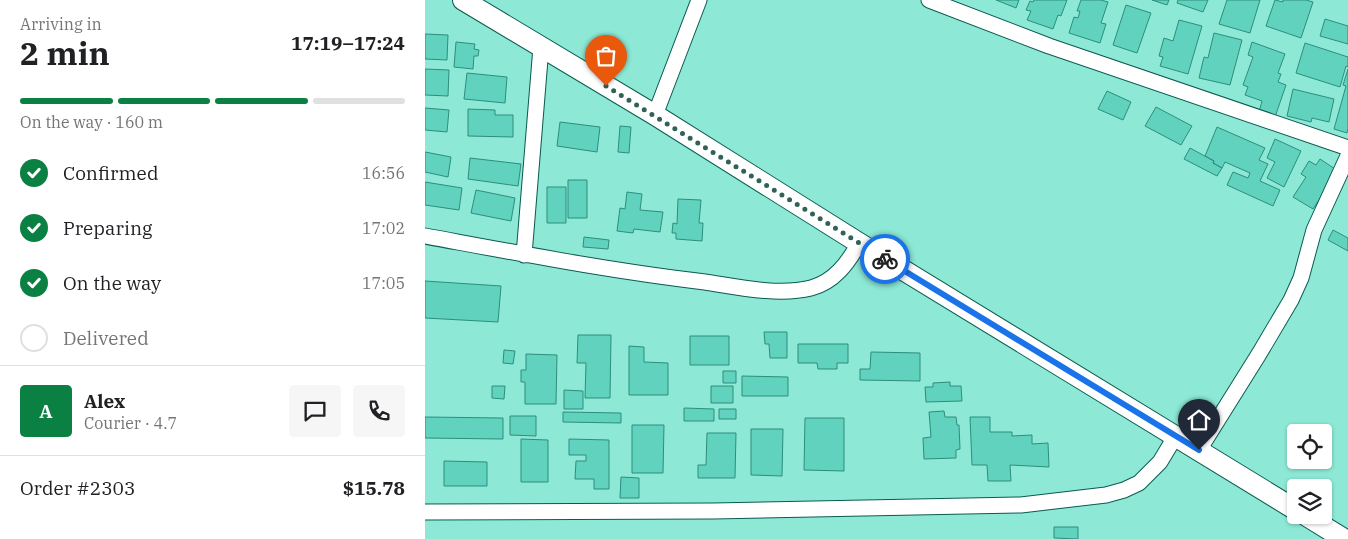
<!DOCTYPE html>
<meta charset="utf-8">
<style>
:root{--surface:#fff;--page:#f6f6f6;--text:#202124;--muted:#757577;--line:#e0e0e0;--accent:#0b8043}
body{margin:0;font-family:"IBM Plex Serif",serif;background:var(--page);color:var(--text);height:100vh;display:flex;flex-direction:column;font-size:19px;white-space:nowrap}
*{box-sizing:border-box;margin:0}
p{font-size:16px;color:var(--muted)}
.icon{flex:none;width:28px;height:28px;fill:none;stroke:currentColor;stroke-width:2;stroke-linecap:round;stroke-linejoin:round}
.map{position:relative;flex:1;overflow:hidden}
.side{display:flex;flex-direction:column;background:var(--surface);width:425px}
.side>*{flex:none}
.controls{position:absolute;left:862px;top:424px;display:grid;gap:10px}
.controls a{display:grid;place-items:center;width:45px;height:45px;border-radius:5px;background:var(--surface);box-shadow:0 1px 4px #0004;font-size:25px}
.pin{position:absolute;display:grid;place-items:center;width:42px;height:42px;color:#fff;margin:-51px -21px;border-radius:50% 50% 50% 0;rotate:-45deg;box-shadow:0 0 5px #0007}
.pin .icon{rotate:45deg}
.courier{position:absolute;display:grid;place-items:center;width:50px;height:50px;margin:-25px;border:4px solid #1a73e8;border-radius:50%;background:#fff;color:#222;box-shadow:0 1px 6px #0007}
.headline em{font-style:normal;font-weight:800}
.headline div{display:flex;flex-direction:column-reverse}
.headline{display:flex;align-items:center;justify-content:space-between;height:85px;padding:0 20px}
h1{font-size:32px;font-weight:800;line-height:38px}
.bar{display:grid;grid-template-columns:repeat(4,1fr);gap:8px 5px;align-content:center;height:60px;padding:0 20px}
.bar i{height:6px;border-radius:4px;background:var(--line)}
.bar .on{background:var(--accent)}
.bar p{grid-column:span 4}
.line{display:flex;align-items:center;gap:12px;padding:0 20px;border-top:1px solid var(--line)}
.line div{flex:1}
.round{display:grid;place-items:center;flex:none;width:52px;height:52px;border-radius:5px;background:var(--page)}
ol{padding:0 20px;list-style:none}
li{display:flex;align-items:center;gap:15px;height:55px}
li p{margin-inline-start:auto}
li .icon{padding:5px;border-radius:50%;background:var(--accent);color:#fff;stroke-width:4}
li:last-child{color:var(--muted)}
li i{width:28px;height:28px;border:2px solid var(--line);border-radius:50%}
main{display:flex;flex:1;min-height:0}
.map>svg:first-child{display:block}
</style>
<main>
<section class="side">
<div class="headline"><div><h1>2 min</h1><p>Arriving in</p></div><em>17:19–17:24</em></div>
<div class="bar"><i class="on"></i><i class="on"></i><i class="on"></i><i></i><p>On the way · 160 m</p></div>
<ol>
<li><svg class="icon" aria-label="check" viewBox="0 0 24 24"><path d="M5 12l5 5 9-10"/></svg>Confirmed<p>16:56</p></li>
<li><svg class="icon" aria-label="check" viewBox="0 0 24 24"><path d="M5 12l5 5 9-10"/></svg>Preparing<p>17:02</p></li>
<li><svg class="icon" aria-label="check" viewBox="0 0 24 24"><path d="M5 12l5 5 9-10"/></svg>On the way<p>17:05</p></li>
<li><i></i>Delivered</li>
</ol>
<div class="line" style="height:90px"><b class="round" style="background:var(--accent);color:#fff">A</b><div><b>Alex</b><p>Courier · 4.7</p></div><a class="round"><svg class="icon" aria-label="chat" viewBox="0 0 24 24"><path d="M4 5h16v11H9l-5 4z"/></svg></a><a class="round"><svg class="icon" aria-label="phone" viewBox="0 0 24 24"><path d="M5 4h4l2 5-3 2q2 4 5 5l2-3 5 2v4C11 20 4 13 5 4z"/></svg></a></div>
<div class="line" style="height:65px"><div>Order #2303</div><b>$15.78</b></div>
</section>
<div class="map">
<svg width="923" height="539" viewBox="0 0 923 539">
<rect width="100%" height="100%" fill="#8de9d6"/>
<!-- building -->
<path fill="#60d2bd" stroke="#2c8e7d" d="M571 0H594L591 8Z
M609 0H642L636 16 633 15 628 29 602 20 606 11 601 10 605 1 608 2Z
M656 0H676L683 2 676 23 681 24 675 43 644 33 649 17 653 18 655 11H652Z
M727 0H744L742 5Z
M753 0H783L778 12 752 3Z
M802 0H835L825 33 794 24Z
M850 0 858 2V0H881L888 2 876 38 841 26Z
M701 5 726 13 712 53 688 45Z
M900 19 923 26V44L895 36Z
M754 20 777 26 763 74 735 66 738 57 734 56 739 38 748 41Z
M789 33 817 40 805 85 774 78 779 57 783 58Z
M0 34 23 35 22 60 0 59Z
M31 42 50 44 49 49 54 50 53 56H49L48 69 29 67Z
M827 42 860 54 853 73 856 74 853 82 861 85 850 117 834 112 837 101 820 95 823 87 818 85 828 57 823 55Z
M880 43 923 57V67L921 66 915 87 871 73Z
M0 69 24 70 23 96 0 95Z
M923 69V128L922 133 909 129 921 86 918 85Z
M42 73 82 77 80 103 39 99Z
M868 89 909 99 904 122 887 118 886 122 862 116Z
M682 91 706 102 698 120 673 109Z
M731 107 767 126 756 145 720 126Z
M0 108 24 110 22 132 0 130Z
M43 109 70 110V115H88V137L43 136Z
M135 122 175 127 172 152 132 146Z
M195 126 206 127 204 153 193 152Z
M792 127 840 148 834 160 843 164 835 181 855 190 848 206 802 185 808 172 823 178 825 173 800 162 797 168 788 163 789 161 780 156Z
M850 139 876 151 859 187 842 178 850 162 842 158Z
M765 148 789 161 788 163 797 168 792 176 759 159Z
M0 152 26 157 23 177 0 172Z
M45 158 96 164 93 186 43 179Z
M895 159 913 171 888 209 868 197 881 177 876 174 884 161 891 165Z
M143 180H162V218H143Z
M0 182 37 188 34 210 0 205Z
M122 187H141V223H122Z
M51 190 90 198 86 221 46 213Z
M202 192 217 194 215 210 238 212 235 232 209 229 208 233 192 231 195 208 200 209Z
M253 199 276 200 274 223H278L277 241 251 239V233H247L248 223 252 224Z
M908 230 923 238V251L903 240Z
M159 237 184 240 183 249 158 247Z
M0 281 76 286 73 322 0 318Z
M339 332H362V358H345L344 344H340Z
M153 335H186L185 398H160L161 363H152Z
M265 336H304V365H265Z
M373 344H423V363H412V369H393L392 363H373Z
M204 346 219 347V362L243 363V395H204Z
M79 350 90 351 88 364 78 363Z
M446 352 495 353V381L435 380V369H445Z
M101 354 132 355 131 404H100V382H96V370H101Z
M298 371H311V383H298Z
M317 376 363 377V396H317Z
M525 382V386H536L537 401 501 402 500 387H508V383Z
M67 386H80L79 399 67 398Z
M286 386H308V403H286Z
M139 390 158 391V409H139Z
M259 408 289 409V421H259Z
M294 409H311V419H294Z
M519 411 520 417H531L532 425H534L535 449 531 450V458L499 459 498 438 506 437 504 412Z
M138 412 196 413V423L138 422Z
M85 416H111V436L85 435Z
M0 417 78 418V439L0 438Z
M545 417H565V432H587V436L607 435V444L623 443 624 467 585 465 586 481H563L562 465H547Z
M380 418H419V471L379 470Z
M207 425H239L238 473H207Z
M326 429H358L357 476 326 475Z
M282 433H311L310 478H273V465H281Z
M96 439 123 440V482H96Z
M144 439 184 440V489H169V479H150L151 461H161V455H144Z
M19 461 62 462V486H19Z
M196 477 214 478V498H195Z
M629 527H653V539L629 538Z"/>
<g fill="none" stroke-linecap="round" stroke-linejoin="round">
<defs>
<path id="street" d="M504 0 624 46 923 148
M230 115 274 0
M0 236C93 253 186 271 280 282 313 287 353 296 386 288 409 282 423 263 434 243
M99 255 116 47
M774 450 834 354 866 300 876 278 889 230 923 156
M0 512 288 511 596 505 681 495 699 490 714 483 735 462 750 437"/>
<path id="secondary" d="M38 0 230 115 434 243 871 510
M880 515 919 539"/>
</defs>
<!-- street casing -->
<use href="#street" stroke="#0a5b4f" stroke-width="17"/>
<!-- secondary casing -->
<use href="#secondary" stroke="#0a5b4f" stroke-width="22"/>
<!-- street -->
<use href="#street" stroke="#fff" stroke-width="15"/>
<!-- secondary -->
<use href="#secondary" stroke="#fff" stroke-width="20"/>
</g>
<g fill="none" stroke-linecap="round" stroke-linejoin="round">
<!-- done -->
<path stroke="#316258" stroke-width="5" stroke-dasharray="0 9" d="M181 86 460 259"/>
<!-- route -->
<path stroke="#1a73e8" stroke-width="6" d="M460 259 774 450"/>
</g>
</svg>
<div class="controls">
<a><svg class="icon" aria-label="locate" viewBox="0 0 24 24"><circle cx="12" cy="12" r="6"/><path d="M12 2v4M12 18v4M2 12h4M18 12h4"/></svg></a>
<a><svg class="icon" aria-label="layers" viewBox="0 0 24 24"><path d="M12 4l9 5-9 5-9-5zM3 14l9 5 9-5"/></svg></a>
</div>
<div class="pin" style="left:181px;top:86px;background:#ea580c"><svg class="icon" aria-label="bag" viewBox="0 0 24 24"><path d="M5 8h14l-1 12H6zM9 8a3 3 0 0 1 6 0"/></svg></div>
<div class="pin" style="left:774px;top:450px;background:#1f2937"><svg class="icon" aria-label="home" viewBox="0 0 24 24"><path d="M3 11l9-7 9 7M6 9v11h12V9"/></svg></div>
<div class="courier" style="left:460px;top:259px"><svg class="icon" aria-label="bike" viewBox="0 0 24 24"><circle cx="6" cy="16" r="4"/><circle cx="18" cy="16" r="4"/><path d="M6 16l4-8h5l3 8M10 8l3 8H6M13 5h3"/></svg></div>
</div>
</main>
